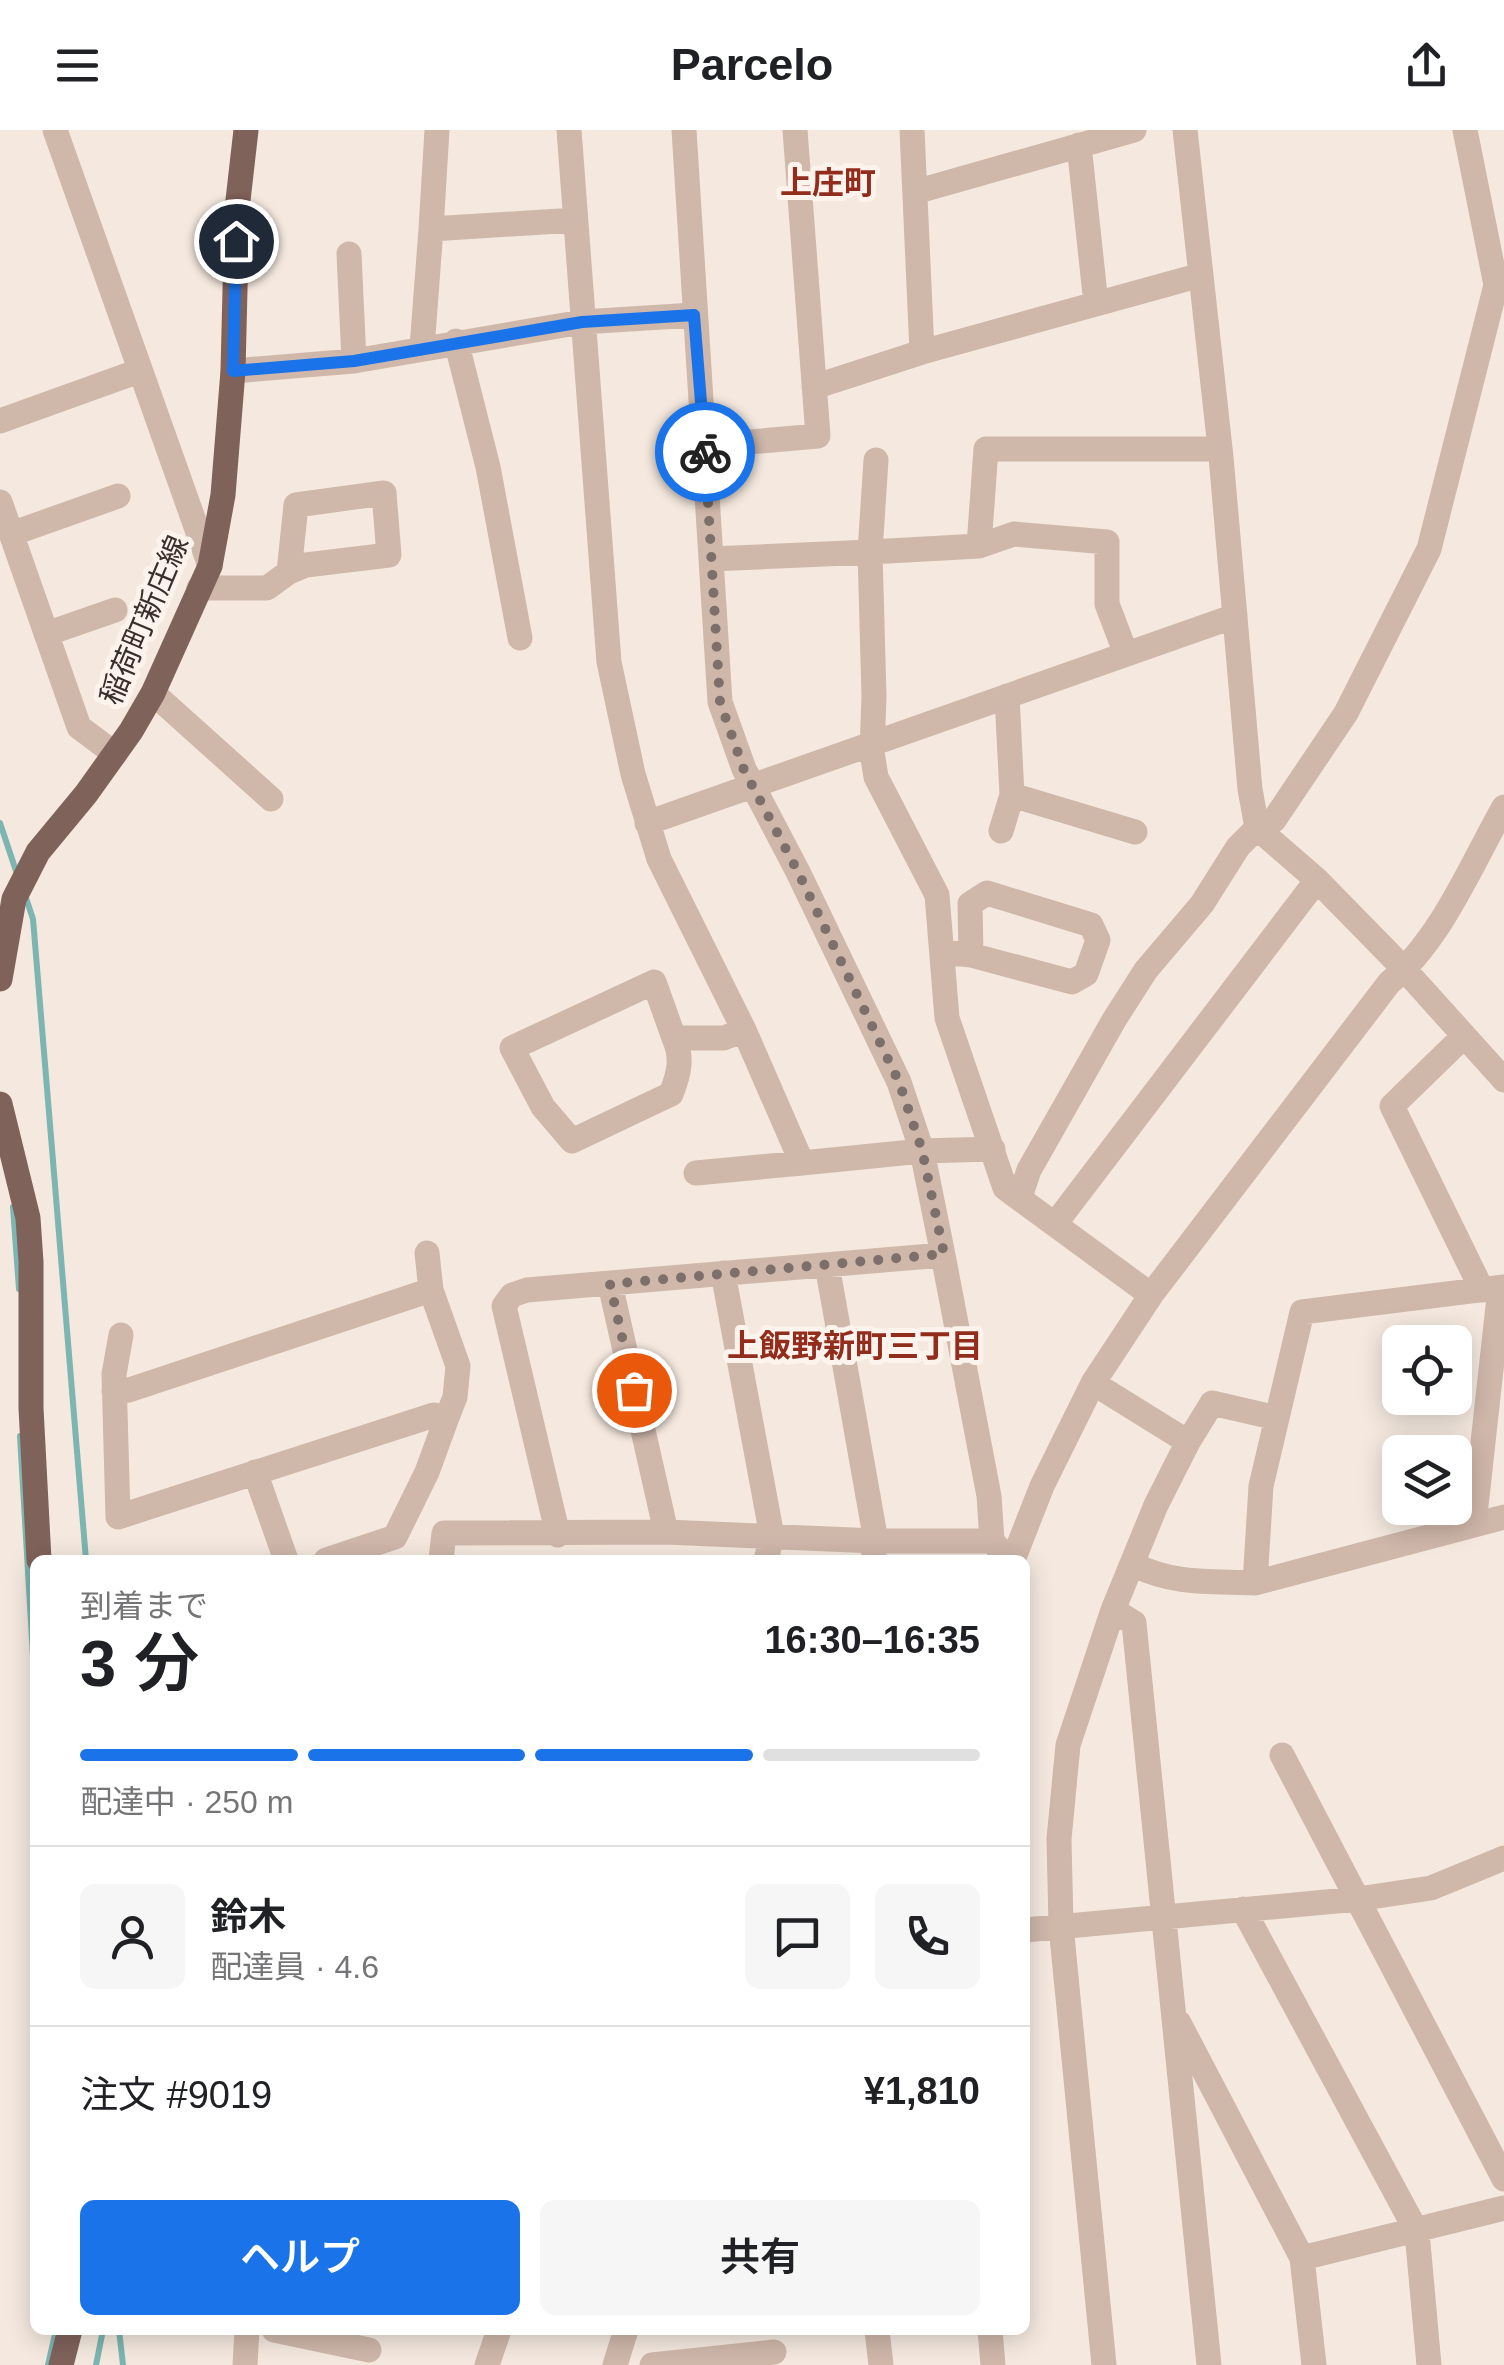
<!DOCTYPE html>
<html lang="ja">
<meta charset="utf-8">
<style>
:root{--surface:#fff;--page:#f6f6f6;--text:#202124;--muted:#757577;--line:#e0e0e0;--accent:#1a73e8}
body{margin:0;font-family:Arial,"Noto Sans JP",sans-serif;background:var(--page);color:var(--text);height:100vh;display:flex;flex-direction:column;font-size:38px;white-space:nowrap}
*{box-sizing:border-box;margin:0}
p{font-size:32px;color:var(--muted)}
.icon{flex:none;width:55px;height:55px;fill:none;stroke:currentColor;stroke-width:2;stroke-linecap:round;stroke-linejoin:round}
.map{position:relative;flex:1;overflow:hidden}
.drawer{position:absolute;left:30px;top:1425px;width:1000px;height:780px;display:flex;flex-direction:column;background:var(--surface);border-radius:15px;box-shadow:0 5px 25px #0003}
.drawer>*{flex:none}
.buttons{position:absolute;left:1382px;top:1195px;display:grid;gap:20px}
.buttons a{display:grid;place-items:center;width:90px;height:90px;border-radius:15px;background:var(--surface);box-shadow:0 5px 25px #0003;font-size:50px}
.pin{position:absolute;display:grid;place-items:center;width:85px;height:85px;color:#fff;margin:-42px;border:5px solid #fff;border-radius:50%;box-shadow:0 2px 10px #0007}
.courier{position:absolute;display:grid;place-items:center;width:100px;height:100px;margin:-50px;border:8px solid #1a73e8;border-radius:50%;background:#fff;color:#222;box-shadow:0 2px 12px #0007}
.headline em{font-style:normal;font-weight:600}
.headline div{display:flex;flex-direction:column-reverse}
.headline{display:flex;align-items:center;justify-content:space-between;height:170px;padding:0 50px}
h1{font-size:65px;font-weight:600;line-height:75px}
.bar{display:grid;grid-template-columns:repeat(4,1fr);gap:15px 10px;align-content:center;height:120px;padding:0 50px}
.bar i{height:12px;border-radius:8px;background:var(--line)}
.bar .on{background:var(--accent)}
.bar p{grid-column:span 4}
.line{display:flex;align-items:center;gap:25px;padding:0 50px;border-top:2px solid var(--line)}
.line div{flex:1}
.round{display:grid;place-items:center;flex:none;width:105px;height:105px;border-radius:15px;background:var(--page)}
.primary-button{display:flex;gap:20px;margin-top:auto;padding:20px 50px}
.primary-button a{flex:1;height:115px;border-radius:15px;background:var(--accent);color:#fff;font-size:40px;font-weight:600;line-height:115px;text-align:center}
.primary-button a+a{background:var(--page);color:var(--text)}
header{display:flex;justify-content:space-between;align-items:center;height:130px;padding:0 50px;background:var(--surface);font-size:45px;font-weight:600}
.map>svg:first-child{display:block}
</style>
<header><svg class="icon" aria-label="menu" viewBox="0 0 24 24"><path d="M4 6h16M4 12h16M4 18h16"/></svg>Parcelo<svg class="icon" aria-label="share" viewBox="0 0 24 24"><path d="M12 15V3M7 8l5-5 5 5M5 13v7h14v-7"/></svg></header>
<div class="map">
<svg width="1504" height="2235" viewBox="0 0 1504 2235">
<rect width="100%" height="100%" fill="#f5e9df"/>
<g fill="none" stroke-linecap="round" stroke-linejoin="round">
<!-- stream -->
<path stroke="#7cb5b1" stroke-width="6" d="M0 693 17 744
M25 765 33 789 86 1430
M13 1077 19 1159
M20 1306 35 1560
M119 2200 123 2235
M48 2235 56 2200
M96 2235 103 2200"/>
<!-- minor -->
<path stroke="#cfb7aa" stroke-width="25" d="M55 0 210 436
M569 0 609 532 633 644 659 729 744 900 802 1033 922 1021 993 1019
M684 0 720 572 744 639 798 742 899 952 922 1021 943 1125 989 1366 992 1411 1009 1430
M912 0 922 222
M1185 0 1221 327 1250 659 1257 698 1317 750 1405 840 1504 950
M1079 15 1096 174
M915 62 1134 0
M431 99 437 0
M349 124 354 231
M456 211 488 337 520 508
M422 218 431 99 575 90
M233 241 354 231 582 192 694 185
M814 257 922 222 1201 145
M0 291 139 241
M704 316 818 306 795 0
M876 330 870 422 979 416 1014 404 1107 412V474L1126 524
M0 372 79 597 115 624
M11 404 118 366
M979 416 986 319H1220
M711 429 870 422 874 566 872 622 876 647 937 765 947 888 1005 1058 1151 1165
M199 458H267L289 442 296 375 384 363 389 425 306 435 289 442
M46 504 115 480
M153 563 271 669
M1012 665 1135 702
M647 693 1235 486
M1001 701 1012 665 1007 566
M942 822 971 825 1072 852 1086 844 1098 810 1091 795 987 763 970 774 971 825
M1464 906 1392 976 1482 1160
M674 908C683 928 679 944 671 964L572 1011 543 977 512 918 654 852 674 908H724L744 900
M696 1043 802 1033
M1020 1067 1029 1040 1114 890 1146 840 1202 774 1238 717 1257 698 1274 690 1346 583 1429 419 1496 155 1465 0
M1055 1094 1317 750
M827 1135 876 1411 873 1430
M723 1143 772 1406 766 1430
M610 1154 666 1402
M1504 1157 1302 1182 1261 1356 1255 1453 1504 1387
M121 1205 114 1244 118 1387 434 1285 446 1290
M1093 1253 1188 1312 1156 1375 1113 1480 1068 1615 1059 1709 1061 1796 1104 2235
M114 1261 129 1260 431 1160
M1188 1312 1212 1273 1277 1288
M255 1342 286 1430
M1474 1394 1500 1158
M558 1405 504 1176 512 1165 527 1160 943 1125
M326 1430 395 1407 427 1342 446 1290 455 1267 458 1236 431 1160 427 1123
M441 1430 444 1403 666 1402 876 1411H992
M1013 1430 1042 1356 1093 1253 1151 1165 1389 853C1442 808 1470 737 1504 677
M1134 1435C1176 1455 1209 1451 1255 1453
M1113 1480 1134 1493 1209 2235
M1282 1625 1504 2049
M1243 1779 1417 2102 1429 2235
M1025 1800 1358 1769 1431 1758 1504 1728
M1179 1893 1302 2128 1314 2235
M1302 2128 1504 2078
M274 2200 369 2220
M877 2200 881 2235
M990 2200 993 2235
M245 2235 247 2200
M487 2235 499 2200
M615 2235 626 2200
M652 2235 774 2222"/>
<!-- major -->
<path stroke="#7f625a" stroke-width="25" d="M0 849 14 769 38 722 86 664 131 601 153 563 210 436 223 365 233 241 237 79 246 0
M0 974 28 1088 31 1132V1278L39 1430
M61 2235 70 2200"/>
</g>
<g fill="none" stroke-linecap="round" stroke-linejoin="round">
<!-- done -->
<path stroke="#7d6f69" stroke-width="10" stroke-dasharray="0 18" d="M634 1260 610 1154 944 1124 922 1020 899 952 798 742 744 640 720 572 705 322"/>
<!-- route -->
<path stroke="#1a73e8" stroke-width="12" d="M236 111 233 241 354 231 582 192 694 185 705 322"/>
</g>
<g text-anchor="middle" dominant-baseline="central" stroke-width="10" stroke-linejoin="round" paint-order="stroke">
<!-- street labels -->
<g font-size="30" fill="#3c2e2a" stroke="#fcf3ed">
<text transform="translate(144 490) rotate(-67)">稲荷町新庄線</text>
</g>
<!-- neighbourhood labels -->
<g font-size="32" font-weight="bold" fill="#922c1c" stroke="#fcf3ed">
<text x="828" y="53">上庄町</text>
<text x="855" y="1216">上飯野新町三丁目</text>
</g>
</g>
</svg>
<div class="buttons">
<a><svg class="icon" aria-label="locate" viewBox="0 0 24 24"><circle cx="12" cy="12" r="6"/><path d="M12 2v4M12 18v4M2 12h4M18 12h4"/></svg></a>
<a><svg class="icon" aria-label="layers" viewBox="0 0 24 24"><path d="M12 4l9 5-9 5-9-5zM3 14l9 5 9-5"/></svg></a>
</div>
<div class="pin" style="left:634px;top:1260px;background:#ea580c"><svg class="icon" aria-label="bag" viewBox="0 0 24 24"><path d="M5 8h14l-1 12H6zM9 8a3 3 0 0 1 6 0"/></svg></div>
<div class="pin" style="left:236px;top:111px;background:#1f2937"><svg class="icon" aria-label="home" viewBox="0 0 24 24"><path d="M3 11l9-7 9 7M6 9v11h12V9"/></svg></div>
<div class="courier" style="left:705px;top:322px"><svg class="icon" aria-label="bike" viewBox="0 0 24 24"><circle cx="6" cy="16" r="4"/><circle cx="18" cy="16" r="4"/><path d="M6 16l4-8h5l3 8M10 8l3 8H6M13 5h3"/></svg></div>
<section class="drawer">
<div class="headline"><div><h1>3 分</h1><p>到着まで</p></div><em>16:30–16:35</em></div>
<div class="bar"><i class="on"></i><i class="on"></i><i class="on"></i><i></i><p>配達中 · 250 m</p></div>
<div class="line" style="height:180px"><a class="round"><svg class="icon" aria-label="person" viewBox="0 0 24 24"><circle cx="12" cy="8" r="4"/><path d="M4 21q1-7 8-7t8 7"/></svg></a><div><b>鈴木</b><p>配達員 · 4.6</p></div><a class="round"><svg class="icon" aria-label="chat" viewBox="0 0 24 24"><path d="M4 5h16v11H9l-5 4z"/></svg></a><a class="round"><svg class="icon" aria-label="phone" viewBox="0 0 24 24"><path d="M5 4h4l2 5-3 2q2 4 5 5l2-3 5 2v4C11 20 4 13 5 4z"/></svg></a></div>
<div class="line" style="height:130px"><div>注文 #9019</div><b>¥1,810</b></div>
<div class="primary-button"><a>ヘルプ</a><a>共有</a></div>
</section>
</div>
